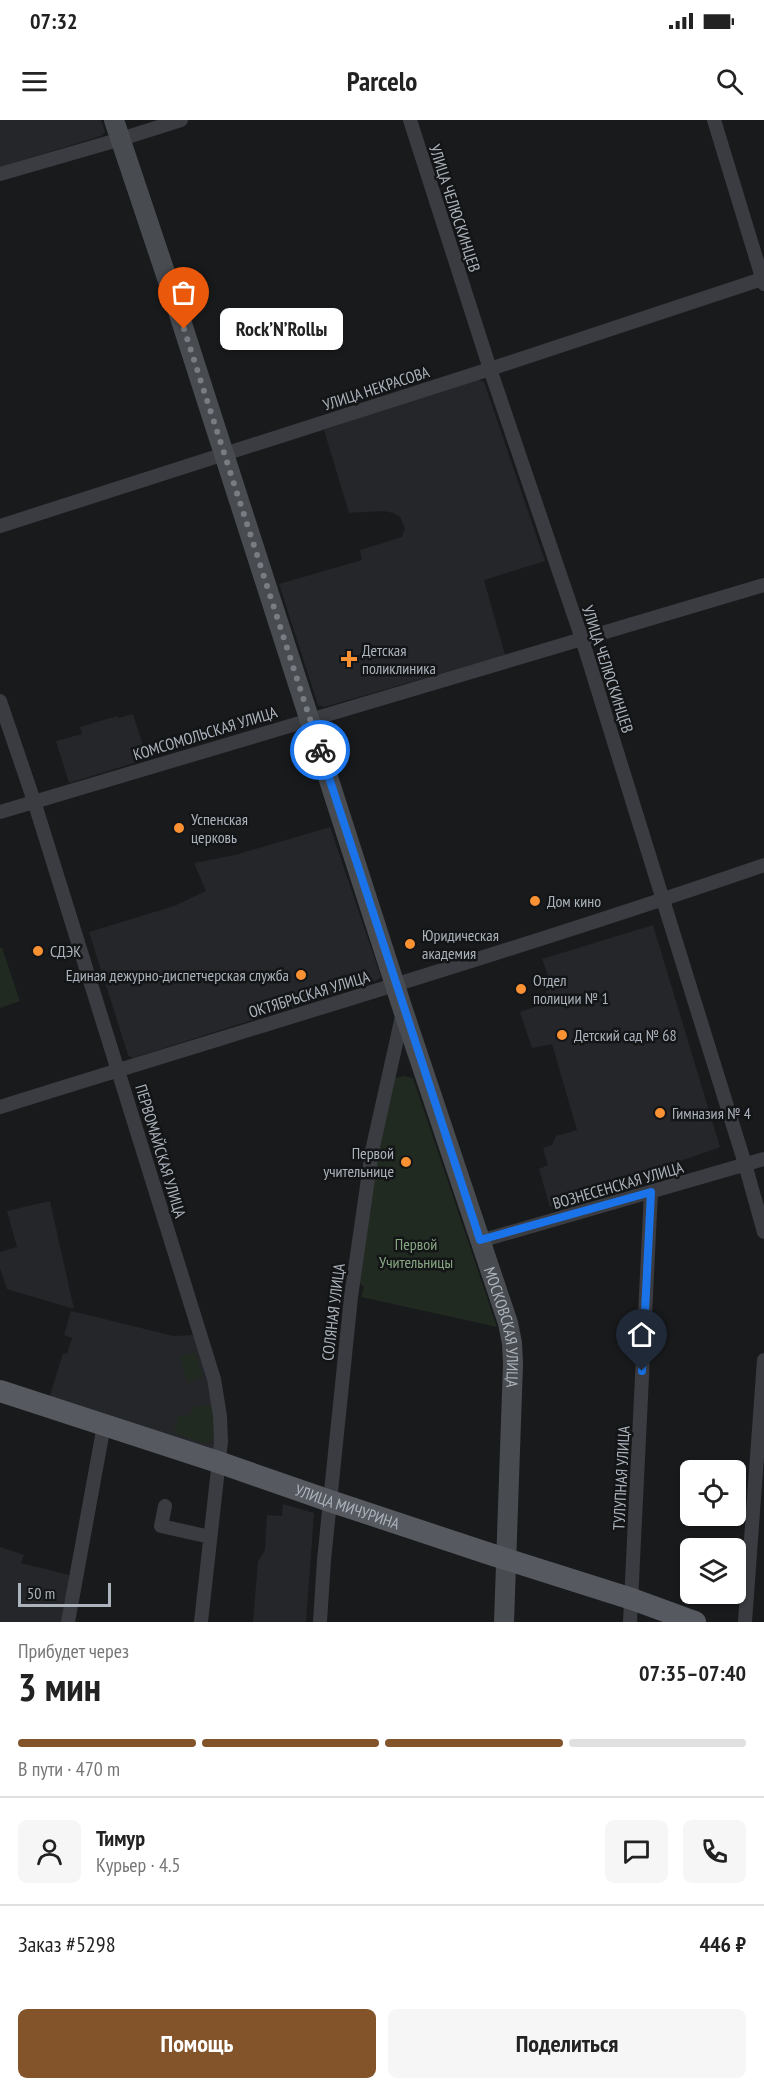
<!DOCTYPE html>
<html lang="ru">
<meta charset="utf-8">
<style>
:root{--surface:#fff;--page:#f6f6f6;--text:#222;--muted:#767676;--line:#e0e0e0;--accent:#83542a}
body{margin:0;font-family:"PT Sans Narrow",sans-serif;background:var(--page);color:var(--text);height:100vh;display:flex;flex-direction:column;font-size:22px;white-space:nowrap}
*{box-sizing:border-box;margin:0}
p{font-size:20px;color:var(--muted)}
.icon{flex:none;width:33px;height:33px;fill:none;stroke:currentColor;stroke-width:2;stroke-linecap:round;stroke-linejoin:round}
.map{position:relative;height:1502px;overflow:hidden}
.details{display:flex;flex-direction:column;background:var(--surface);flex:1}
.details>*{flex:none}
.tools{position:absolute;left:680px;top:1340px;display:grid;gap:12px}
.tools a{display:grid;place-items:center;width:66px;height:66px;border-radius:9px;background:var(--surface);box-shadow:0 2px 4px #0004;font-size:30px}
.scale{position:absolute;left:18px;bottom:15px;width:93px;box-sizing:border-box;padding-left:6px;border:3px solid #abb3bc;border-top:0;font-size:16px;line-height:21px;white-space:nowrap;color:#abb3bc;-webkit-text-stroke:4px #141517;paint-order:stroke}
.pin{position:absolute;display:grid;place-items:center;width:51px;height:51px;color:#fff;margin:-62px -26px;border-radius:50% 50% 50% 0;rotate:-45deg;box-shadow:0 0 6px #0007}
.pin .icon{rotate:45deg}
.courier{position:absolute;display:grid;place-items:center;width:60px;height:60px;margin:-30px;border:4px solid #1a73e8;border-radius:50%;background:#fff;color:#222;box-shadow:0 2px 8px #0007}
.bubble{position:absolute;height:42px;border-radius:9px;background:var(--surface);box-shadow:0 2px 4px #0004;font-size:20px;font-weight:600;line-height:42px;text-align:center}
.summary em{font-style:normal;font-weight:600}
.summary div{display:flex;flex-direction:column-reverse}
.summary{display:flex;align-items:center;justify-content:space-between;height:102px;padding:0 18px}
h1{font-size:39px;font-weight:600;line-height:45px}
.bar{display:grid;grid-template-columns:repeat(4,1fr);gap:9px 6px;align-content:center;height:72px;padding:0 18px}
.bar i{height:8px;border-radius:4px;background:var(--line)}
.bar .active{background:var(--accent)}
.bar p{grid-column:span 4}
.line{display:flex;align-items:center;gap:15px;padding:0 18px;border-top:2px solid var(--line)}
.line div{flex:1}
.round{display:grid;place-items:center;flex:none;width:63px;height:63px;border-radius:9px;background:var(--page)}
.cta{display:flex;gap:12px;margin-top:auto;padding:12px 18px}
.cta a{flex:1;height:69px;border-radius:9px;background:var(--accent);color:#fff;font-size:24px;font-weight:600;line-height:69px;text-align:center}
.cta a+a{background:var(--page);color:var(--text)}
.status{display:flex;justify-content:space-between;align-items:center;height:42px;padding:0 30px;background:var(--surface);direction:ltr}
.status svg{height:16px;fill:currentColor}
header{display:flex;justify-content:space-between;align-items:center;height:78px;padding:0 18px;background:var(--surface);font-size:27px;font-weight:600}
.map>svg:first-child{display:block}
</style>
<div class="status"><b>07:32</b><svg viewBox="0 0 49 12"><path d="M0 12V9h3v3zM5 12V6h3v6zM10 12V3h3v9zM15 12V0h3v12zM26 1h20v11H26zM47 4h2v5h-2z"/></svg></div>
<header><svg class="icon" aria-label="menu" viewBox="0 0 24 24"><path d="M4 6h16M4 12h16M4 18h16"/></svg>Parcelo<svg class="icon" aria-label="search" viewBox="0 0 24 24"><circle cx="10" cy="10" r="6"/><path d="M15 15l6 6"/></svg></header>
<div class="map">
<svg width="764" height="1502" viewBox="0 0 764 1502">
<rect width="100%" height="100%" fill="#191a1c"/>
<!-- built -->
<path fill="#252629" d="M0 0H101L105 12 101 16 0 47Z
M477 259 484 262 545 441 484 460 505 535 324 587 318 585 279 464 362 440 360 430 402 417 405 408 400 397 393 393 383 391 349 393 324 310Z
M133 594 147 639 69 663 56 621 82 614 80 607 117 596 118 598Z
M330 707 381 857 377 860 133 938 128 935 89 812 174 786 206 771 194 743 235 735Z
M653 805 720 1027 550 1087 539 1049 548 1045 543 1028 552 1025 556 1016 577 1010 552 924 532 928 520 892 549 882 542 857 548 855 542 839Z
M50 1081 74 1189 7 1169 0 1148V1132L17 1127 7 1091Z
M71 1191 174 1216 194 1215 212 1276 218 1330 212 1334 49 1279 63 1233 67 1234 72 1218 64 1215Z
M283 1384 314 1393 306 1502H253L258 1441 265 1430 267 1395 282 1396Z
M0 1427 24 1435 21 1443 73 1456 65 1502H0Z"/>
<!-- green -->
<path fill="#212a21" d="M0 828H2L20 881 0 888Z
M404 956 413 958 497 1207 361 1177 364 1167 356 1160 378 1032 395 958Z
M195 1232 203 1257 188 1263 180 1237Z
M213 1285 216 1315 210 1322 203 1323 174 1313 178 1296 190 1295 194 1287Z"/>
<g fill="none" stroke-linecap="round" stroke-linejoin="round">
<!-- street -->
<path stroke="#3a3c41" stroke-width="14" d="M410 0 490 249 582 519 745 1044 764 1112
M714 0 764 164
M0 54 121 19 181 0
M0 406 490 249 762 159
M0 581 34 681 214 1259 220 1296 221 1322 201 1502
M0 692 764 465
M0 987C255 907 511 832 764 745
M480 1121 764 1039
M165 1386 161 1406 210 1417
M68 1502 104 1305
M320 1502 324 1440 351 1177 372 1031 403 892
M630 1502 651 1072
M745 1502 764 1240"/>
<!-- secondary -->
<path stroke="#484c51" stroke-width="20" id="s1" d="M114 0 177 188 403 890 508 1203 512 1223 513 1244 504 1502"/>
<!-- primary -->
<path stroke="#565a60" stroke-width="22" id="s2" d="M0 1271 218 1342 330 1381 490 1434 632 1479 695 1502"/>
</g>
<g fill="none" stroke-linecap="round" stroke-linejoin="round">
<!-- done -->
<path stroke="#787d84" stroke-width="6" stroke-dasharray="0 10.8" d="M184 209 320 630"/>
<!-- route -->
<path stroke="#1a73e8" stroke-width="8" d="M320 630 480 1120 651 1072 642 1251"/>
</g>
<!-- markers -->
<g fill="#fa9133" stroke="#141517" stroke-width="2">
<path d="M346 530h6v6h6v6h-6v6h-6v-6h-6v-6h6z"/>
<circle cx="179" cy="708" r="6"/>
<circle cx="535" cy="781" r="6"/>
<circle cx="410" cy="824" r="6"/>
<circle cx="38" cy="831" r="6"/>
<circle cx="301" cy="855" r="6"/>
<circle cx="521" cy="869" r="6"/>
<circle cx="562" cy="915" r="6"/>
<circle cx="660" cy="993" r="6"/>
<circle cx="406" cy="1042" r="6"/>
</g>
<g text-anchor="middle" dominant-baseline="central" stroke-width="5" stroke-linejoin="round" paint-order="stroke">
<!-- street labels -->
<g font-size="16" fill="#abb3bc" stroke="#141517">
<text transform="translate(455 88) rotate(72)">УЛИЦА ЧЕЛЮСКИНЦЕВ</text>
<text transform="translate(376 268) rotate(-18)">УЛИЦА НЕКРАСОВА</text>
<text transform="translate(608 549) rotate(72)">УЛИЦА ЧЕЛЮСКИНЦЕВ</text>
<text transform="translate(205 613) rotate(-17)">КОМСОМОЛЬСКАЯ УЛИЦА</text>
<text transform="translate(309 874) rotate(-17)">ОКТЯБРЬСКАЯ УЛИЦА</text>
<text transform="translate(161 1031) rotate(73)">ПЕРВОМАЙСКАЯ УЛИЦА</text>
<text transform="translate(618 1065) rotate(-16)">ВОЗНЕСЕНСКАЯ УЛИЦА</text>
<text transform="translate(333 1192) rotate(-83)">СОЛЯНАЯ УЛИЦА</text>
<text stroke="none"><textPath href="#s1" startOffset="1269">МОСКОВСКАЯ УЛИЦА</textPath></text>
<text transform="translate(621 1358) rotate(-87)">ТУЛУПНАЯ УЛИЦА</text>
<text stroke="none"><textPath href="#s2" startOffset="366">УЛИЦА МИЧУРИНА</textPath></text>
</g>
<!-- poi labels -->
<g font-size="16" fill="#abb3bc" stroke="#141517" text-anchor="start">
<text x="362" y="530">Детская<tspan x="362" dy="18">поликлиника</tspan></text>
<text x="191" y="699">Успенская<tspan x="191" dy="18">церковь</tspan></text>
<text x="547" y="781">Дом кино</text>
<text x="422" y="815">Юридическая<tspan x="422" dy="18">академия</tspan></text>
<text x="50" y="831">СДЭК</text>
<text x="289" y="855" text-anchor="end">Единая дежурно-диспетчерская служба</text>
<text x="533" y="860">Отдел<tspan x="533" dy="18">полиции № 1</tspan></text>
<text x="574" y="915">Детский сад № 68</text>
<text x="672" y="993">Гимназия № 4</text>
<text x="394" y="1033" text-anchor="end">Первой<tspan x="394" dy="18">учительнице</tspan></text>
</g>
<!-- park labels -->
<g font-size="16" fill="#87a782" stroke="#141517">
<text x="416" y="1124">Первой<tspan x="416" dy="18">Учительницы</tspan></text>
</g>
</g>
</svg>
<div class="tools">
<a><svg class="icon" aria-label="locate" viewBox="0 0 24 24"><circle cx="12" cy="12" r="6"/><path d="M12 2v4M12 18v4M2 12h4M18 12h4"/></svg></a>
<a><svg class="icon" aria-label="layers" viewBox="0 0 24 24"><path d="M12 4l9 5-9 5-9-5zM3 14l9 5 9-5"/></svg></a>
</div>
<div class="scale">50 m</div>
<div class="pin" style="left:184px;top:209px;background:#ea580c"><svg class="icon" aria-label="bag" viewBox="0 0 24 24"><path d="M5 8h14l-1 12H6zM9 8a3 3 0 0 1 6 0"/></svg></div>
<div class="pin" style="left:642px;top:1251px;background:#1f2937"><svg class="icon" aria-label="home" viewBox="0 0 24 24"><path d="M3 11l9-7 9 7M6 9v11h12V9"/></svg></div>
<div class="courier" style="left:320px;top:630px"><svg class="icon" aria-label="bike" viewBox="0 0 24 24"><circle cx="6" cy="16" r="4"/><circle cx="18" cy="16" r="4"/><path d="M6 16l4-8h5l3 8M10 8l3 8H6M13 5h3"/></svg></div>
<div class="bubble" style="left:220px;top:188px;width:123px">Rock’N’Rollы</div>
</div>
<section class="details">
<div class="summary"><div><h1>3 мин</h1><p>Прибудет через</p></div><em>07:35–07:40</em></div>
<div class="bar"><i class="active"></i><i class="active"></i><i class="active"></i><i></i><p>В пути · 470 m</p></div>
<div class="line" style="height:108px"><a class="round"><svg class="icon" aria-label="person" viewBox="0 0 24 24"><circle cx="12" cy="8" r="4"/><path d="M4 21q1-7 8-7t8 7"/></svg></a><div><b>Тимур</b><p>Курьер · 4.5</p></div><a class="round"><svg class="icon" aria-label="chat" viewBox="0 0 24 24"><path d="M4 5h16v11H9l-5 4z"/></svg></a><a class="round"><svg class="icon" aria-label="phone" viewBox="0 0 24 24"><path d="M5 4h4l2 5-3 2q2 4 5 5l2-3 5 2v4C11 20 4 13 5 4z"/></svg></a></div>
<div class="line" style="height:78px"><div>Заказ #5298</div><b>446 ₽</b></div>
<div class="cta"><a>Помощь</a><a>Поделиться</a></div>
</section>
